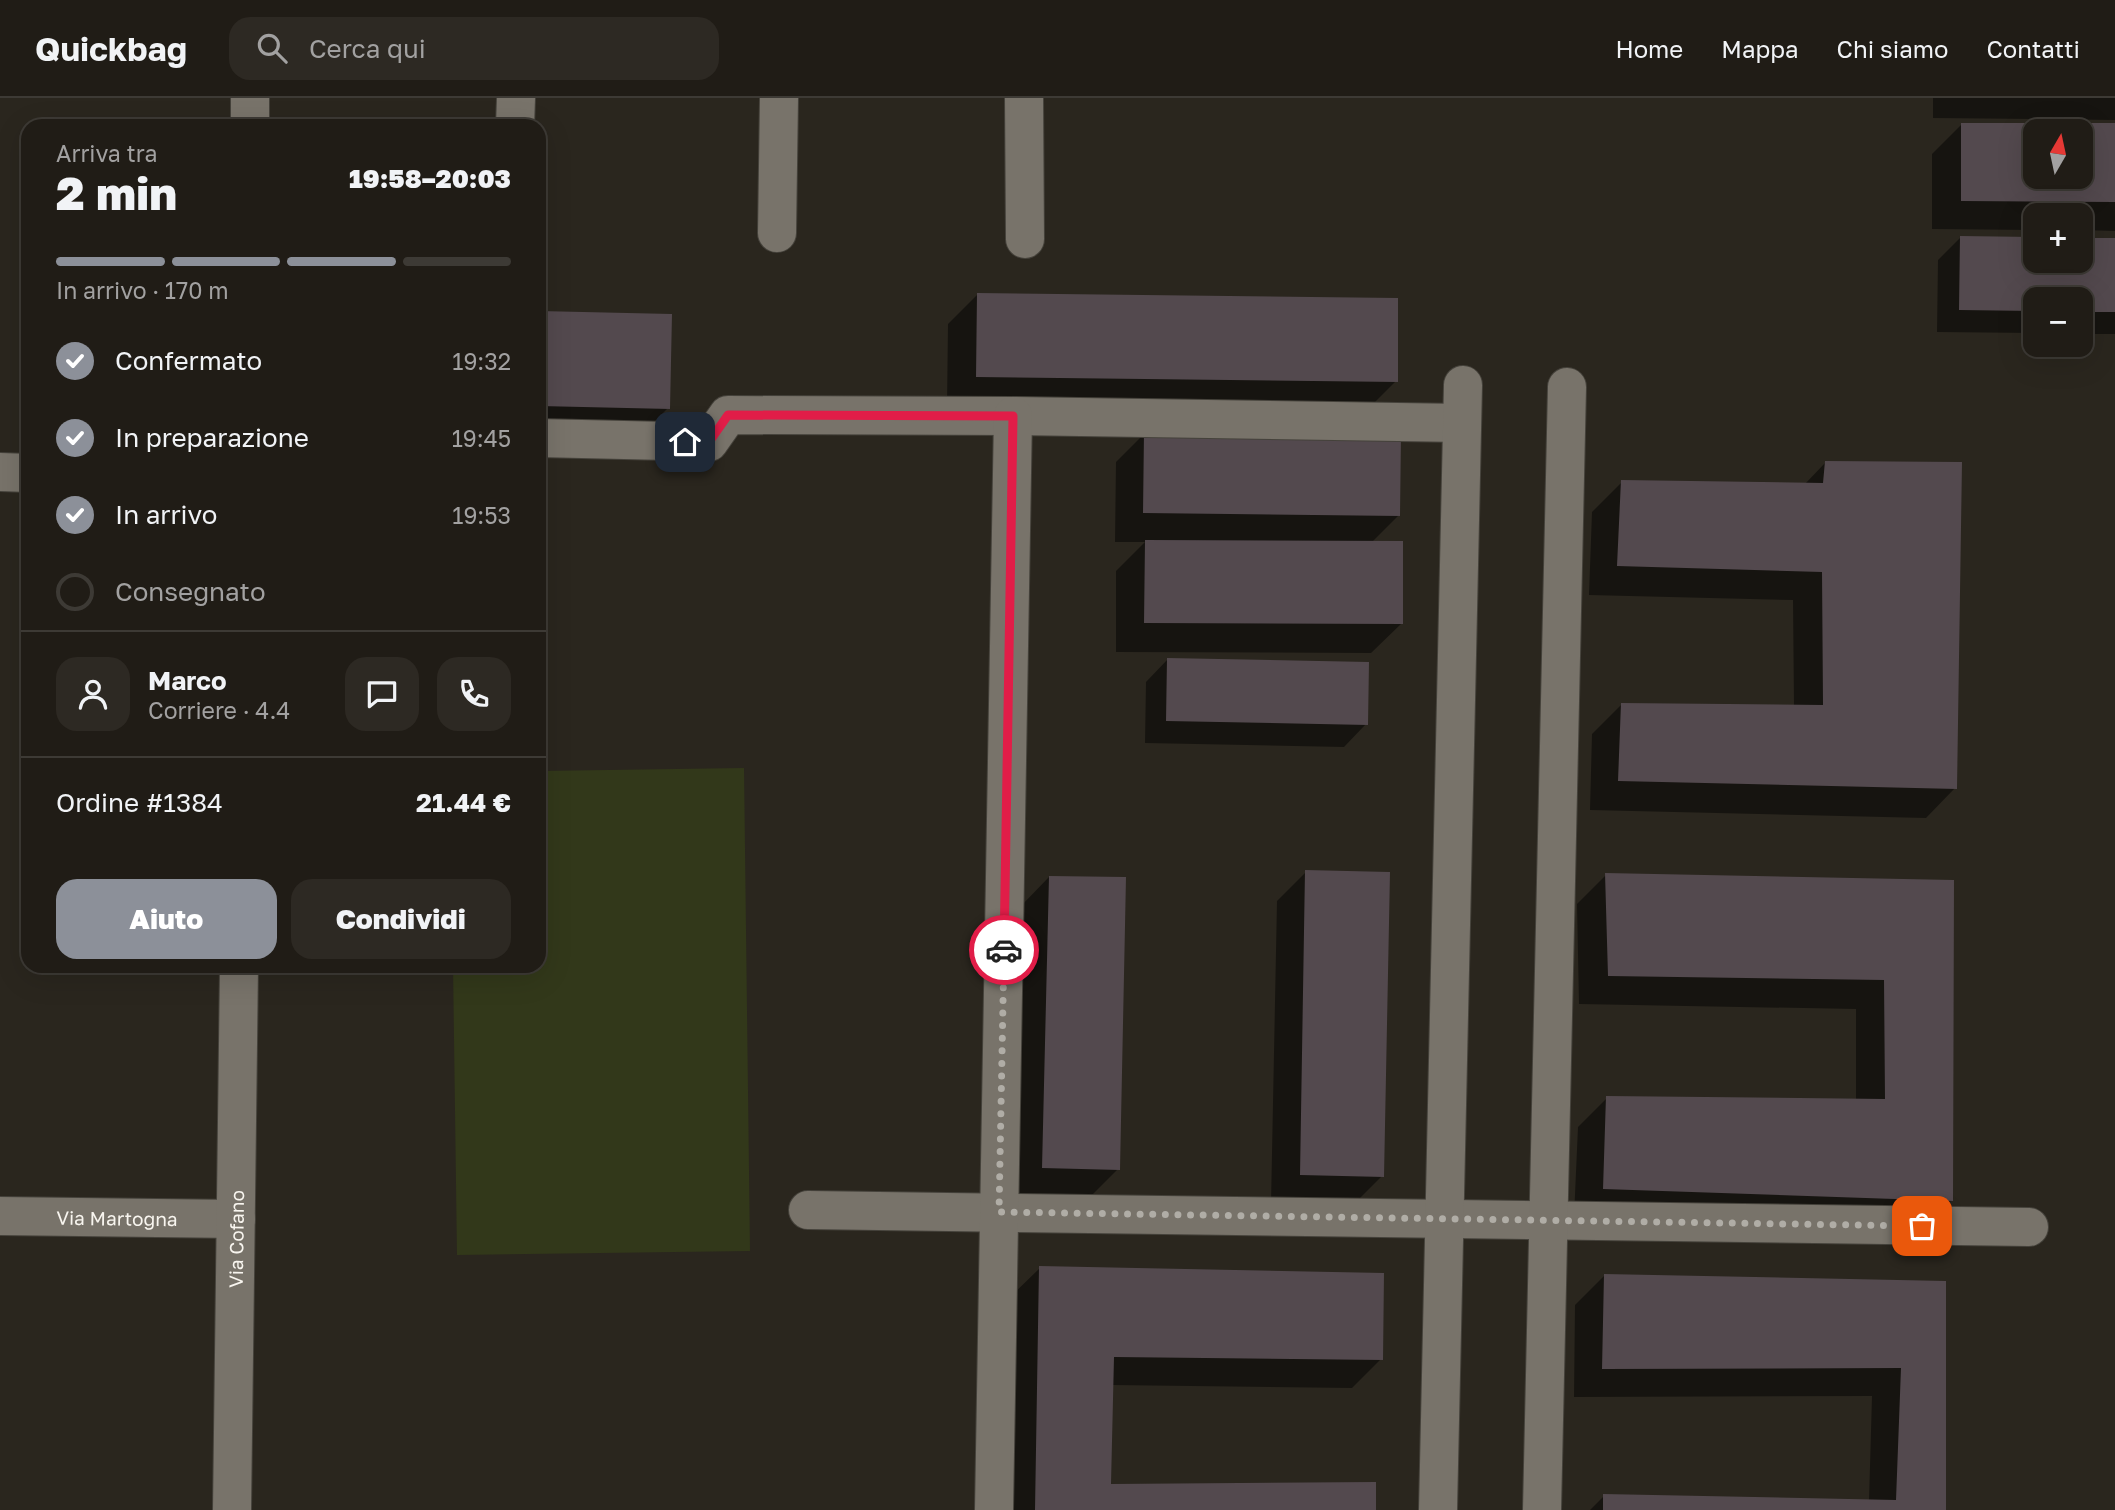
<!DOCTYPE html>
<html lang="it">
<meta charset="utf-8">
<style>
:root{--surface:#201c16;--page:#2d2923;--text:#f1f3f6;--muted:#a2a1a1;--line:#3d3a35;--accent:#8c9099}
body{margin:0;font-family:"Golos Text",sans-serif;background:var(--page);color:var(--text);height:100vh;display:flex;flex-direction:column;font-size:26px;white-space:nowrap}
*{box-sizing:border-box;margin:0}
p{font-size:23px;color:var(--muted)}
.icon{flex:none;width:38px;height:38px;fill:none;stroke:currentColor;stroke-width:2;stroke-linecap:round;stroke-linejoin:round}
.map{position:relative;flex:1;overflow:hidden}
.panel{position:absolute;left:21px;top:21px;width:525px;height:854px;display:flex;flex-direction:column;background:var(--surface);border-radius:21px;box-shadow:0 7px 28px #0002,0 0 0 2px var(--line)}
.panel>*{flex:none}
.needle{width:46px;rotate:9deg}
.tools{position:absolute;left:2023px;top:21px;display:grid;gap:14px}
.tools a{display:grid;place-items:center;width:70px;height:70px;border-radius:14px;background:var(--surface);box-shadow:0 7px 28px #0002,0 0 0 2px var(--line);font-size:35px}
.pin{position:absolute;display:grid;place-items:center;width:60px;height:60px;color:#fff;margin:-30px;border-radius:14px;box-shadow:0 4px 10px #0006}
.courier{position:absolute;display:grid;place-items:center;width:70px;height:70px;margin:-35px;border:5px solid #e11d48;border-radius:50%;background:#fff;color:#222;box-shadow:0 2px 9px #0007}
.summary em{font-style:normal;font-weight:800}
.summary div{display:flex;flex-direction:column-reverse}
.summary{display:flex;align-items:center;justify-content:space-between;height:119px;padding:0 35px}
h1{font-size:46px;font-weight:800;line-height:52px}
.bar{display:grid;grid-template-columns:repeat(4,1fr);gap:10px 7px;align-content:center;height:84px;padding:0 35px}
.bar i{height:9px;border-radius:5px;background:var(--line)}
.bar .on{background:var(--accent)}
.bar p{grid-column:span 4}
.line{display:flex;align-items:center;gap:18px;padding:0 35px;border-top:2px solid var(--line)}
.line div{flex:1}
.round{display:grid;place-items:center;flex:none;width:74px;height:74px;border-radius:21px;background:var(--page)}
ol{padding:0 35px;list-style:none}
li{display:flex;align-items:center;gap:21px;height:77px}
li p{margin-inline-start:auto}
li .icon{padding:7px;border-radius:50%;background:var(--accent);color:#fff;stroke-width:4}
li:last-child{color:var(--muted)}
li i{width:38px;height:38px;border:4px solid var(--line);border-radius:50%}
.cta{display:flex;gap:14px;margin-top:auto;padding:14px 35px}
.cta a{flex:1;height:80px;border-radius:21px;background:var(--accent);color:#fff;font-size:28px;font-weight:800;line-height:80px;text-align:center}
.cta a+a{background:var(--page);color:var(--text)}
header{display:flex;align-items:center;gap:42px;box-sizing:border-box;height:98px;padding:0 35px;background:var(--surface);border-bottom:2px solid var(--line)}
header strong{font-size:33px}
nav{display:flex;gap:38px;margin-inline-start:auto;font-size:24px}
.search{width:490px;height:63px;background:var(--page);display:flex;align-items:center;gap:18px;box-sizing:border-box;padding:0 24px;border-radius:21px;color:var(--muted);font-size:26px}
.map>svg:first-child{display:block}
</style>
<header>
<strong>Quickbag</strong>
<div class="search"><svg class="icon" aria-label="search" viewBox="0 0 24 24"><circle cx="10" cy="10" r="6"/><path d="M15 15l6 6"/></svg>Cerca qui</div>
<nav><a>Home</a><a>Mappa</a><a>Chi siamo</a><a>Contatti</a></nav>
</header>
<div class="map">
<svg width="2115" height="1412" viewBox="0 0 2115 1412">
<rect width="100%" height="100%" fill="#2a261e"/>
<!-- grass -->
<path fill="#32381a" d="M744 670 750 1153 457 1157 453 868H539V673Z"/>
<!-- shadow -->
<path fill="#0007" fill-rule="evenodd" d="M1933 0H2115V22L1933 20Z
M1962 26 2115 27V133L2081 132V117H2035V132L1932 131V56ZM2035 33H2081V79H2035Z
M1961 139 2035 141V163H2081V141L2115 142V236H2081V201H2035V235L1937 234 1938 162Z
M977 197 1396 283 1366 313 947 308 948 226Z
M539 215 668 310 639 339 539 337Z
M1145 335 1399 417 1371 445 1401 526 1371 555 1116 554V473L1145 444H1115L1116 364Z
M1825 365 1955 690 1926 720 1590 712 1592 636 1622 606 1794 608 1793 502 1589 497 1592 414 1622 384 1804 387Z
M1168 561 1366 626 1344 649 1145 645 1146 584Z
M1306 774 1382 1078 1353 1107 1271 1106 1277 803Z
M1606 777 1952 783V1102L1922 1131 1574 1119 1578 1029 1607 1000 1856 1003V911L1579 906 1577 806Z
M1049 779 1118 1071 1089 1100 1014 1099 1020 809Z
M1040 1170 1381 1261 1352 1290 1111 1287 1109 1388 1374 1412H1007L1010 1199Z
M1604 1178 1944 1185V1412H1590L1604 1398 1869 1403 1872 1298 1574 1299 1575 1207Z"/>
<!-- building -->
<path fill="#53494e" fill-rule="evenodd" d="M1961 25H2115V104L1961 103ZM2035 33H2081V79H2035Z
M1960 138 2035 139V163H2081V140H2115V214H2081V201H2035V213L1959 212Z
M977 195 1398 200V284L976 279Z
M539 213 672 216 670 311 539 308Z
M1144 333 1401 336 1400 418 1143 415Z
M1825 363 1962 364 1957 691 1618 683 1621 605 1823 607 1822 474 1617 468 1621 382 1823 385Z
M1145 442 1403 443V526L1144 525Z
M1167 560 1369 564 1368 627 1166 623Z
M1305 772 1390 774 1384 1079 1300 1077Z
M1605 775 1954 782 1953 1103 1603 1091 1606 998 1885 1001 1884 882 1608 878Z
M1049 778 1126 779 1120 1072 1042 1070Z
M1039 1168 1384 1175 1383 1262 1114 1259 1111 1386 1376 1384V1412H1035Z
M1604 1176 1946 1183V1412H1603V1396L1896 1402 1901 1270 1602 1271Z"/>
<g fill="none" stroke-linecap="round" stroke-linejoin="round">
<defs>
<g id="minor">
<path d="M1024 0 1025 141"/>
<path d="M250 28V0"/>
<path d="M515 28 516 0"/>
<path d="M777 135 779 0"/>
<path d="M539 340 709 344 728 317 1013 318 1462 325"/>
<path d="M0 374 28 375"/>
<path d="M808 1112 2029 1129"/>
<path id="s1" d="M0 1118 236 1121"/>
<path id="s2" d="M232 1412 239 868"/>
<path d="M994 1412 1013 318"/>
<path d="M1438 1412 1463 287"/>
<path d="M1542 1412 1567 289"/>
</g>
</defs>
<!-- minor casing -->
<use href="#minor" stroke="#45423b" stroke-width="40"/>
<!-- minor -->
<use href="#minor" stroke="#78736a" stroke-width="38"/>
</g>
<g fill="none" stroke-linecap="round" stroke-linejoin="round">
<!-- done -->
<path stroke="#b0ada6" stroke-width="7" stroke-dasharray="0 12.6" d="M1004 852 999 1114 1922 1128"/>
<!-- route -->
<path stroke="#e11d48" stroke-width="9" d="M685 344H709L728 317 1013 318 1004 852"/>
</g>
<g text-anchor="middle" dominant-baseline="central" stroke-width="6" stroke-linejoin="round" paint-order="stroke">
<!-- street labels -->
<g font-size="19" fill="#f8f5ef" stroke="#2a261e">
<text stroke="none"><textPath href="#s1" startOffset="117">Via Martogna</textPath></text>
<text stroke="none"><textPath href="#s2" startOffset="271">Via Cofano</textPath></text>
</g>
</g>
</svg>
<div class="tools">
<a><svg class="needle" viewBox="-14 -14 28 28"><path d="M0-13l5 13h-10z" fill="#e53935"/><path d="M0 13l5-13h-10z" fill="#a2a1a1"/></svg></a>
<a>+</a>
<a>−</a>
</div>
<div class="pin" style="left:1922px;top:1128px;background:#ea580c"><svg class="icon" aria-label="bag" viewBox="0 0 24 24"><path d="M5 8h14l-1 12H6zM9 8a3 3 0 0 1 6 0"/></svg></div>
<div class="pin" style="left:685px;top:344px;background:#1f2937"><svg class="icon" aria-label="home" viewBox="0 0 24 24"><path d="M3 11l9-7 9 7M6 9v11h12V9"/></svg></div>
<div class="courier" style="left:1004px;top:852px"><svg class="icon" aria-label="car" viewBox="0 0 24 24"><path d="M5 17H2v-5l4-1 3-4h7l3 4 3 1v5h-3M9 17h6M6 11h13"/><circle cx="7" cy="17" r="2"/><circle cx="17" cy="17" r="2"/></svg></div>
<section class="panel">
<div class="summary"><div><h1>2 min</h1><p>Arriva tra</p></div><em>19:58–20:03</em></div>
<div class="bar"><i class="on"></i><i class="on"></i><i class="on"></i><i></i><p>In arrivo · 170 m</p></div>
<ol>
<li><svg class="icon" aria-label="check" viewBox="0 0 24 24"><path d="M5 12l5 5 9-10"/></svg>Confermato<p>19:32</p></li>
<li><svg class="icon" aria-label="check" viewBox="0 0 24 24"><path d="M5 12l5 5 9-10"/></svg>In preparazione<p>19:45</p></li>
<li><svg class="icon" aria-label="check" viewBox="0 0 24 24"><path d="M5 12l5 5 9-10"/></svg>In arrivo<p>19:53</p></li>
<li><i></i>Consegnato</li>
</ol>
<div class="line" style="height:126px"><a class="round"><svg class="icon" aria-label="person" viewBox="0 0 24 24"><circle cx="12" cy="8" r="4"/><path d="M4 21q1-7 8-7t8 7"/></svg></a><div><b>Marco</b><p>Corriere · 4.4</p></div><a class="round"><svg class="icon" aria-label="chat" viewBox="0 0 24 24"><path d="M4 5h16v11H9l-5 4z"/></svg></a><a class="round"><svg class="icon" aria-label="phone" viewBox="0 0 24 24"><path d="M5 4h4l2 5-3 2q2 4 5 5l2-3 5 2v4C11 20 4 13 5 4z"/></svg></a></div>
<div class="line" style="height:91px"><div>Ordine #1384</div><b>21.44 €</b></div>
<div class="cta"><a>Aiuto</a><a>Condividi</a></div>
</section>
</div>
